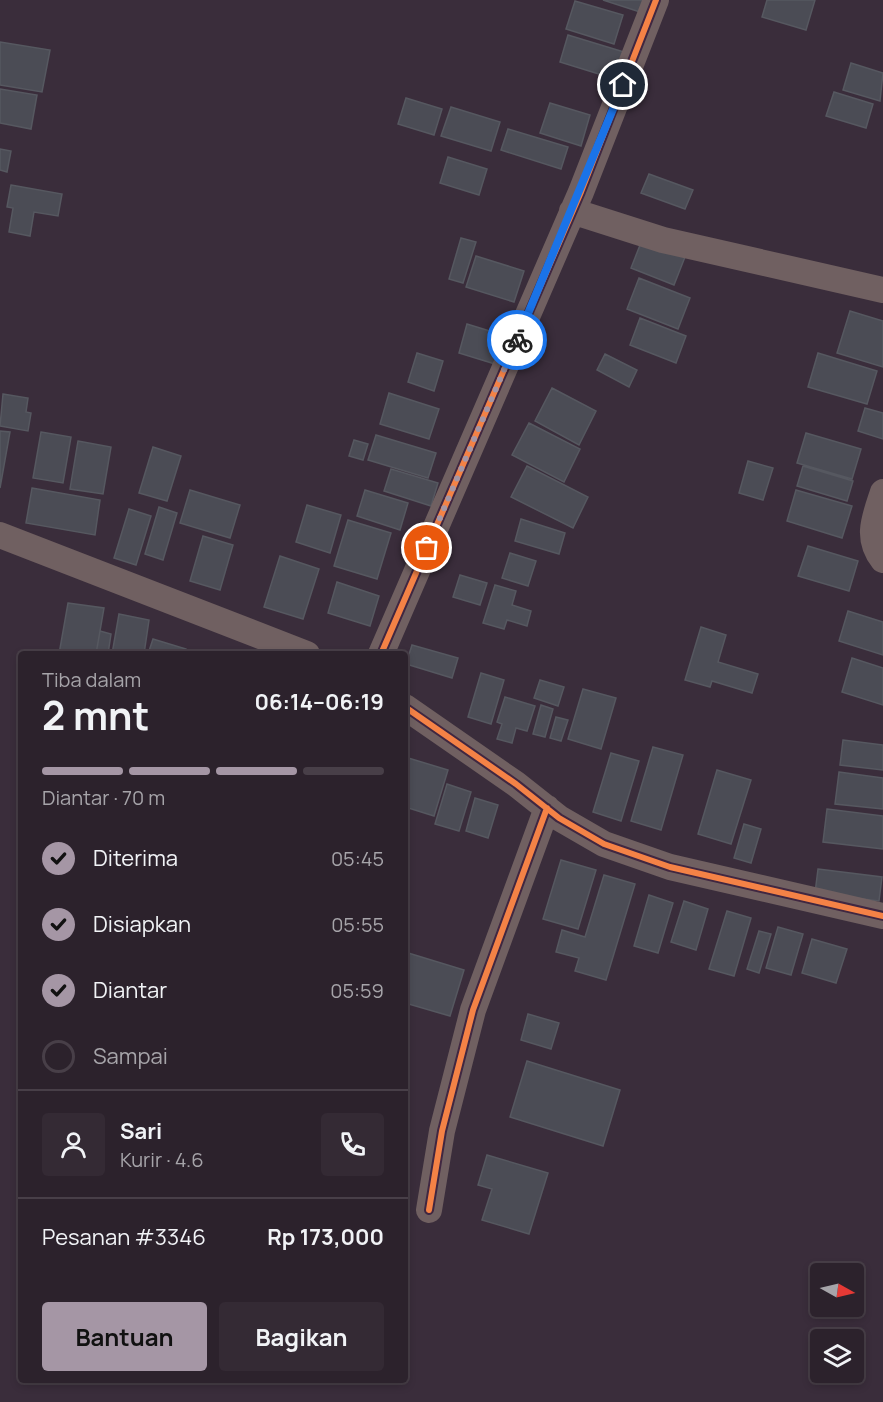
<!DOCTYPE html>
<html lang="id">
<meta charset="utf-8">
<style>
:root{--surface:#2c222c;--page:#342a34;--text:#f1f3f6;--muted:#a6a4a9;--line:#483f48;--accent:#a596a5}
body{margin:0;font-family:Manrope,sans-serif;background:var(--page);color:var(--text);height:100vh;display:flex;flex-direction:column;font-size:22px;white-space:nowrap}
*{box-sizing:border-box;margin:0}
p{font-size:20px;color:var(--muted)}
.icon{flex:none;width:33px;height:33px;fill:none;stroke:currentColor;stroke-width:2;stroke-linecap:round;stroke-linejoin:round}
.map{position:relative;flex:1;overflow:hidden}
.details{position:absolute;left:18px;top:651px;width:390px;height:732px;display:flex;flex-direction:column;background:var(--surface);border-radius:6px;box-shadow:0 3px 9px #0003,0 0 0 2px var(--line)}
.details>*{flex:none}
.needle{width:39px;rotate:98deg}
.buttons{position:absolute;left:810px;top:1263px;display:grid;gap:12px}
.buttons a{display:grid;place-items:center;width:54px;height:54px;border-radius:6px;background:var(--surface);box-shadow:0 3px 9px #0003,0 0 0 2px var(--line);font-size:30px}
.pin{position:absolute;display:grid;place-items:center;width:51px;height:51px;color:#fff;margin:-26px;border:3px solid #fff;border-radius:50%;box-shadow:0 2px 6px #0007}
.courier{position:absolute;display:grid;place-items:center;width:60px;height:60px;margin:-30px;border:4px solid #1a73e8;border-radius:50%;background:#fff;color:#222;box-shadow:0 2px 8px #0007}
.overview em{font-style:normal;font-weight:700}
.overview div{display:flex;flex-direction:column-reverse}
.overview{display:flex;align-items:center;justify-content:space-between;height:102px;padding:0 24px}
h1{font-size:39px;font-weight:700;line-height:45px}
.bar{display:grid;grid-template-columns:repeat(4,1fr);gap:9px 6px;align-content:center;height:72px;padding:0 24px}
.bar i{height:8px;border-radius:4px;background:var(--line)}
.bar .active{background:var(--accent)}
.bar p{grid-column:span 4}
.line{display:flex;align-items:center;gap:15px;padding:0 24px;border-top:2px solid var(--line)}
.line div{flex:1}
.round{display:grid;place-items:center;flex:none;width:63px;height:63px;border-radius:6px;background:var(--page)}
ol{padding:0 24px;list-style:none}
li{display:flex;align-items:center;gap:18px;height:66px}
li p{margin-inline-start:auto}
li .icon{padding:6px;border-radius:50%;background:var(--accent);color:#111;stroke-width:4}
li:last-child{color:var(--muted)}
li i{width:33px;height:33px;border:3px solid var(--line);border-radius:50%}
.primary-button{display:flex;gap:12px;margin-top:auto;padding:12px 24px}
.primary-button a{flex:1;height:69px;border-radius:6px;background:var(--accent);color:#111;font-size:24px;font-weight:700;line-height:69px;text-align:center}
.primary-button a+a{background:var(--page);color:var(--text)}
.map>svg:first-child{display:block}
</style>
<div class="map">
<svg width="883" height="1402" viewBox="0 0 883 1402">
<rect width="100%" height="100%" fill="#3a2d3b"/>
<!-- building -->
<path fill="#4b4c55" stroke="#565860" stroke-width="1.5" d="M603 0H643L640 12Z
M767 0H815L806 30 762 17Z
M575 1 623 15 614 44 566 29Z
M568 35 624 52 615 79 560 62Z
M0 42 50 50 42 92 0 85Z
M851 63 883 73 880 101 843 90Z
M0 89 37 95 31 129 0 123Z
M834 92 873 104 866 128 826 116Z
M406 98 442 109 434 135 398 124Z
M550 103 590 115 581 146 540 133Z
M451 107 500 122 491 151 441 136Z
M508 129 568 147 561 169 501 150Z
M0 149 11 151 7 172 0 170Z
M448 157 487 169 479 195 440 183Z
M649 174 693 190 685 209 641 193Z
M11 185 62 194 58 216 34 212 30 236 9 232 13 208 7 207Z
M461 238 476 242 463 283 449 279Z
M642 240 685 257 674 285 631 268Z
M476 256 524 271 514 302 466 287Z
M639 278 690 298 678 329 627 309Z
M850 311 883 321V367L837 353Z
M640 318 686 336 676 363 630 345Z
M467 324 503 335 495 364 459 353Z
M417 353 443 361 434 391 408 382Z
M818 353 877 371 867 404 808 387Z
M605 354 637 370 629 387 597 370Z
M552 388 596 411 579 445 535 421Z
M389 393 439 409 429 439 380 424Z
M3 394 28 398 26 412 31 413 28 431 0 426Z
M865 408 883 413V439L858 431Z
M529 423 580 449 564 482 512 455Z
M0 431 10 432 0 488Z
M41 432 71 437 63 483 33 478Z
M806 433 861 449 852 479 797 463Z
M376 435 436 453 428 478 368 460Z
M354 440 368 444 363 460 349 456Z
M78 441 111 447 103 494 70 489Z
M153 447 181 456 167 501 139 493Z
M748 461 773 468 763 500 739 493Z
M527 466 588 497 573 528 511 497Z
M803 466 853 481 847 501 797 486Z
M391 469 438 483 431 506 384 491Z
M32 488 100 500 95 535 26 523Z
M190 490 240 505 230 538 180 523Z
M365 490 408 503 400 530 357 516Z
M796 490 852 506 842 538 787 521Z
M307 505 341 515 330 553 296 542Z
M159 507 177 513 163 560 145 554Z
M129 509 151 516 136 565 114 558Z
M521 519 565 533 559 554 515 541Z
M348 520 391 533 377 579 334 566Z
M203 536 233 545 220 590 190 581Z
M808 546 858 561 849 591 798 576Z
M510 553 536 561 528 586 502 578Z
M280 556 319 569 303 619 264 607Z
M460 575 487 583 480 605 453 597Z
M337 582 379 596 370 626 328 613Z
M495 585 516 591 512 605 531 611 527 626 507 620 504 629 483 623Z
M68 603 104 608 96 654H59Z
M848 611 883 622V655L839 641Z
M119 614 149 620 144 654H112Z
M701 627 726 635 718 662 758 674 752 693 712 681 710 687 685 680Z
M100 631 111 634 108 654H96Z
M153 639 186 649 185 654H148Z
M412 645 458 658 452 678 406 664Z
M852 658 883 668V705L842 692Z
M481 673 504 680 491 724 468 717Z
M540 680 564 687 558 706 534 698Z
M583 689 616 698 601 749 568 739Z
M505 697 535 706 527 731 516 728 512 743 497 739 502 724 497 722Z
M541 705 553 709 545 737 533 734Z
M556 717 568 720 561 741 550 738Z
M843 740 883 745V770L840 765Z
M653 747 683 755 661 830 631 821Z
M611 753 639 761 621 821 593 812Z
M405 757 448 770 434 816 405 807Z
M717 770 751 780 731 844 698 834Z
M839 772 883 778V809L835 804Z
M447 784 471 792 459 831 435 824Z
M475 798 498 805 488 838 466 831Z
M827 809 883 816V849L823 842Z
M744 824 761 829 751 863 734 858Z
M561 860 596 870 578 929 543 919Z
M818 869 882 877 879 901 815 893Z
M604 875 635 884 606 980 575 971 579 958 556 952 562 930 585 937Z
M649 895 673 903 658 953 634 946Z
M684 901 708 909 696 950 671 942Z
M727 911 751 918 734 976 709 969Z
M778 927 803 934 791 975 766 968Z
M759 931 771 934 759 973 747 969Z
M812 939 847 949 836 983 802 973Z
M405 952 464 970 450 1016 405 1003Z
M528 1014 559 1023 551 1049 521 1040Z
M527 1061 620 1090 603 1146 510 1117Z
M487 1155 548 1173 529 1234 482 1220 492 1189 478 1185Z"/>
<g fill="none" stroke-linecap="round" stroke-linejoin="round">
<!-- street -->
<path stroke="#706061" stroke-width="26" d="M572 211 663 240 883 290
M883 492C875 517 865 537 883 560
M0 535 307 654
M381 654 581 192 656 0
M405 707 516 784 559 818 604 844 670 867 883 916
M429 1210 442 1131 473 1010 547 808"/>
<defs>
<path id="cycleway" d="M381 654 581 192 656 0
M405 707 516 784 559 818 604 844 670 867 883 916
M429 1210 442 1131 473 1010 547 808"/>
</defs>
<!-- cycleway casing -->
<use href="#cycleway" stroke="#402741" stroke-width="10"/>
<!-- cycleway -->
<use href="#cycleway" stroke="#f48246" stroke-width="6"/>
</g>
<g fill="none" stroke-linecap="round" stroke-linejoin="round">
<!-- done -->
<path stroke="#a596a5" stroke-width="6" stroke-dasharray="0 10.8" d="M427 548 517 340"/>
<!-- route -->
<path stroke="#1a73e8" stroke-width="8" d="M517 340 623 85"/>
</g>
</svg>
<div class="buttons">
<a><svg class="needle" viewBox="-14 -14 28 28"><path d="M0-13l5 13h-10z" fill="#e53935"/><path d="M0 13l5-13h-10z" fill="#a6a4a9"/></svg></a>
<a><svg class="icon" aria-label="layers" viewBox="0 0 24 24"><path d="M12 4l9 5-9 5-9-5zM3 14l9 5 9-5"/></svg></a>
</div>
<div class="pin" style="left:427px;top:548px;background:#ea580c"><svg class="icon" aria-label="bag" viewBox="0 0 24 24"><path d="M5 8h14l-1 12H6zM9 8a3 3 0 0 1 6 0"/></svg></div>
<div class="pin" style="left:623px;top:85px;background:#1f2937"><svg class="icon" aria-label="home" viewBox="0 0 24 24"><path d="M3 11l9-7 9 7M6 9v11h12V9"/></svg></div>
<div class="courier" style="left:517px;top:340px"><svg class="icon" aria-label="bike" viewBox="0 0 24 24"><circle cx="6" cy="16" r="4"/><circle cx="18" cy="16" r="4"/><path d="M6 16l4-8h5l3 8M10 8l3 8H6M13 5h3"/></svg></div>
<section class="details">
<div class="overview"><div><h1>2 mnt</h1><p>Tiba dalam</p></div><em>06:14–06:19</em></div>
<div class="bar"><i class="active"></i><i class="active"></i><i class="active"></i><i></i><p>Diantar · 70 m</p></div>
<ol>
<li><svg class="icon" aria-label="check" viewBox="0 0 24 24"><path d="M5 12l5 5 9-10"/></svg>Diterima<p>05:45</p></li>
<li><svg class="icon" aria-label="check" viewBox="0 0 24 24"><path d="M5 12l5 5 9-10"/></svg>Disiapkan<p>05:55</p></li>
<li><svg class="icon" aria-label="check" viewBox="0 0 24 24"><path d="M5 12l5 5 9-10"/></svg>Diantar<p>05:59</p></li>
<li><i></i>Sampai</li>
</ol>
<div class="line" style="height:108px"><a class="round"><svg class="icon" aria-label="person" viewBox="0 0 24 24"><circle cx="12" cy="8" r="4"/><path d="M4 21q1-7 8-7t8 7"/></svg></a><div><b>Sari</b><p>Kurir · 4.6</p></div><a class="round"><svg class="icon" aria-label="phone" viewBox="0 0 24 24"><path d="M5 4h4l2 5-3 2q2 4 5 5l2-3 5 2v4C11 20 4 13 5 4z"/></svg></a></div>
<div class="line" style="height:78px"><div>Pesanan #3346</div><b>Rp 173,000</b></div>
<div class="primary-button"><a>Bantuan</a><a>Bagikan</a></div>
</section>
</div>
